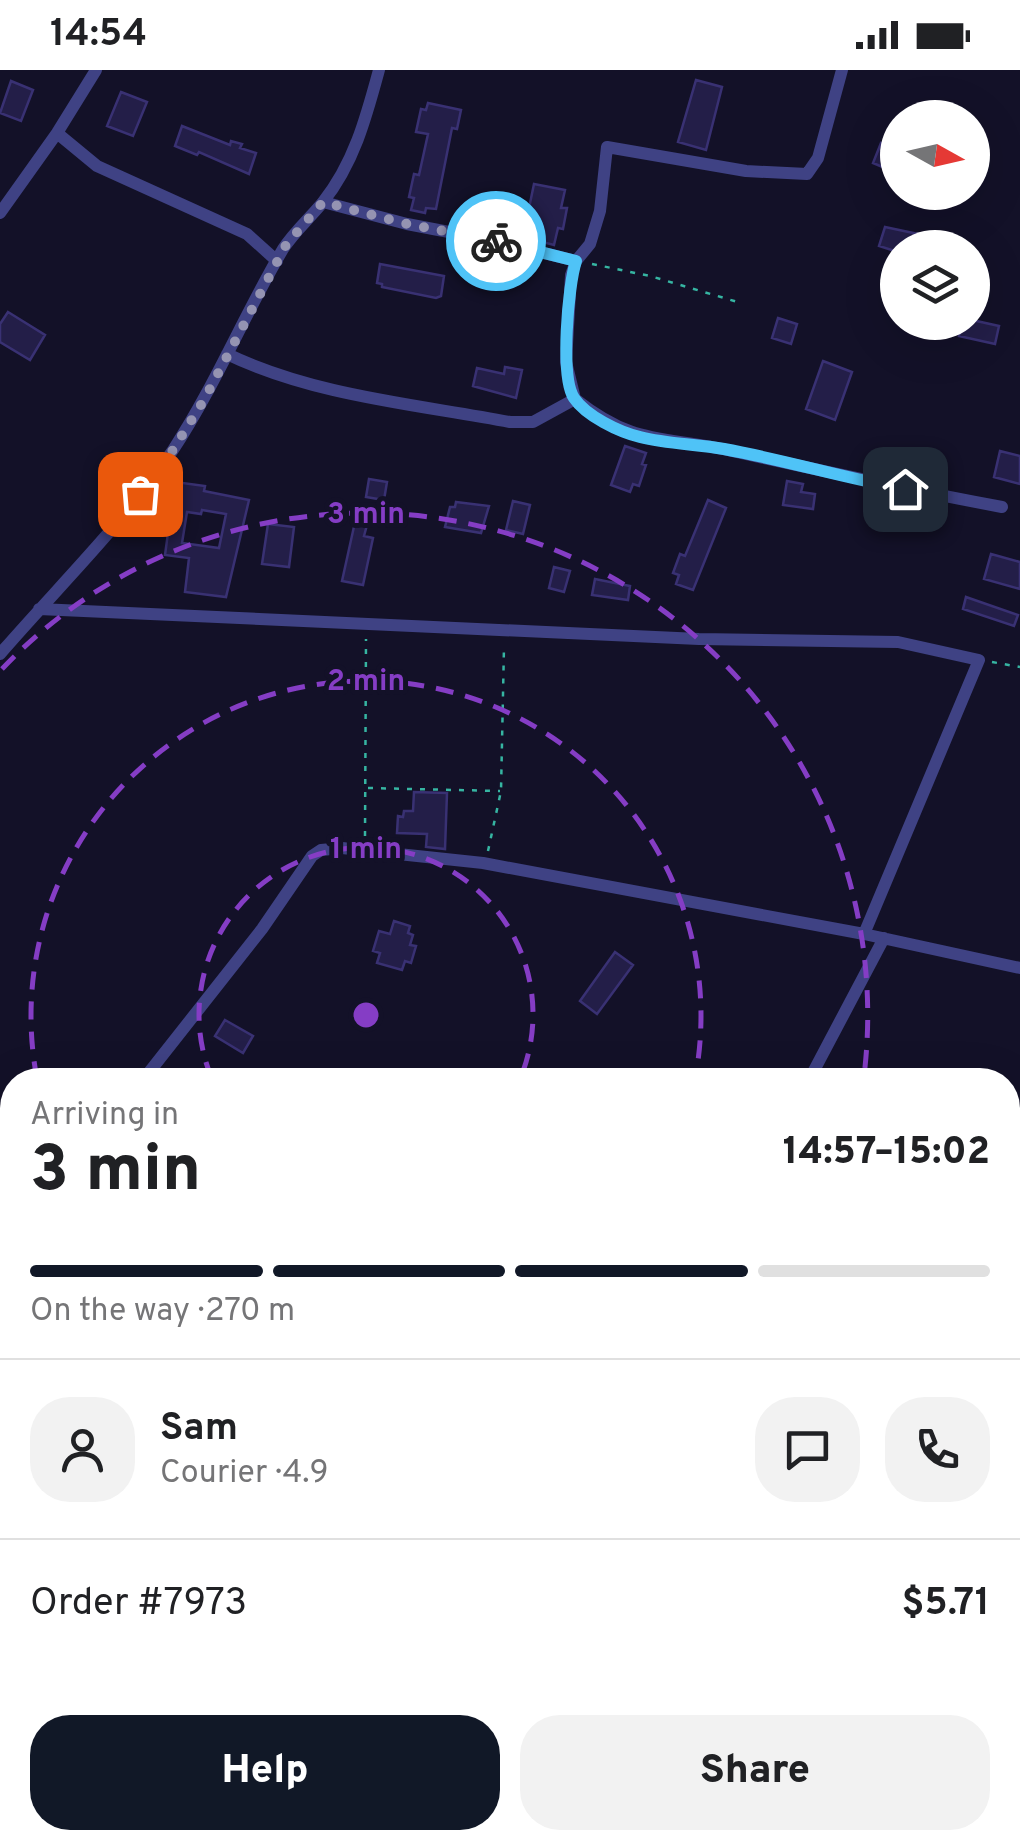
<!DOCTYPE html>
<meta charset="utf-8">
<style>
:root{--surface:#fff;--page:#f2f2f2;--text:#202124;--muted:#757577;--line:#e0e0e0;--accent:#111827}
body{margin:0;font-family:Overpass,sans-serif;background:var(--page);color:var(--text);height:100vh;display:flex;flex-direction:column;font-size:38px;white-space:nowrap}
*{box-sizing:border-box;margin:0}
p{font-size:32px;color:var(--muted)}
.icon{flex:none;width:55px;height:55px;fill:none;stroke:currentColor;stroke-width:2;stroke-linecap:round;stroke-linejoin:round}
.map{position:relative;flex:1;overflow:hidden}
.panel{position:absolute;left:0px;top:998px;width:1020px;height:782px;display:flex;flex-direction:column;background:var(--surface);border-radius:40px 40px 0 0;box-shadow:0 10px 40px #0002}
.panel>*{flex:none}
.needle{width:65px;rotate:98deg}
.buttons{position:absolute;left:880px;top:30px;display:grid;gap:20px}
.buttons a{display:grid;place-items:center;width:110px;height:110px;border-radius:50%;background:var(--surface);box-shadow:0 10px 40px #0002;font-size:50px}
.pin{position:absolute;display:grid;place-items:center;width:85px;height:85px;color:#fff;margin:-42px;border-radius:20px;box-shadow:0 5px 15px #0006}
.courier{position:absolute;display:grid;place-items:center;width:100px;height:100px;margin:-50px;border:8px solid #4fc3f7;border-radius:50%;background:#fff;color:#222;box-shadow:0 2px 12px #0007}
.summary em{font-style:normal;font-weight:800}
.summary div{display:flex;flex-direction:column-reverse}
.summary{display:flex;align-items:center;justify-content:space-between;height:170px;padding:0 30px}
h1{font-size:65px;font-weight:800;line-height:75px}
.bar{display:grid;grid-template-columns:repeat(4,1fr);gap:15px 10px;align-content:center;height:120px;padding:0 30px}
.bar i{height:12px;border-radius:8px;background:var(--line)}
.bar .selected{background:var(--accent)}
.bar p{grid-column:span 4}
.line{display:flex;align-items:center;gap:25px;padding:0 30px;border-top:2px solid var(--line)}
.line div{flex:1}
.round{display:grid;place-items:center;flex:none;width:105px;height:105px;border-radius:40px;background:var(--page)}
.action{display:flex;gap:20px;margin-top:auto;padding:20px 30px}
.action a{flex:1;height:115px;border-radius:40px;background:var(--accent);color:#fff;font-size:40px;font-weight:800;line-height:115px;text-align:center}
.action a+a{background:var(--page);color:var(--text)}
.status{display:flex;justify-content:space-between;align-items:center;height:70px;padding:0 50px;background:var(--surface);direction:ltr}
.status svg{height:28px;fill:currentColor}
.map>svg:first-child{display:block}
</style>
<div class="status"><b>14:54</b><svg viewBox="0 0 49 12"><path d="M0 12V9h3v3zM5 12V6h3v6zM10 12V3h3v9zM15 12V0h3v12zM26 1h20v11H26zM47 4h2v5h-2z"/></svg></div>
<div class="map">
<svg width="1020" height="1778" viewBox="0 0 1020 1778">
<rect width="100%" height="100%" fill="#131128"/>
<!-- building -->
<path fill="#231e48" stroke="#393173" stroke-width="2.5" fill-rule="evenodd" d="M696 10 722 17 706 80 678 72Z
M11 11 33 20 21 51 0 43Z
M121 22 147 32 133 66 107 56Z
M428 33 461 40 457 59 452 58 436 139 426 138 425 143 411 140 414 128 409 127 414 104 419 105 428 64 416 62 421 39 426 40Z
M182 56 230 75 231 71 242 74 240 78 256 83 249 104 199 82 197 85 175 76Z
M881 73 898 80 892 101 873 93Z
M534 114 565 120 561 138H567L563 159 558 158 554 175 523 167Z
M885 157 918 164 914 178H898V182L879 176Z
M380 194 444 206 441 226 436 228 382 217V214L377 213Z
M8 242 45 265 30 290 0 272V254Z
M778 248 797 254 791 274 772 268Z
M972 250 999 256 995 274 959 266 962 252Z
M823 291 852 302 835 350 806 339Z
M505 297 522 300 516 328 473 316 477 298 504 304Z
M625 376 646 383 642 394 646 395 639 416 633 414 630 422 611 415Z
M1000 381 1020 386V414L994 407Z
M369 409 387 412 384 430 366 427Z
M787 411 803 414 801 422 815 424 813 439 783 435Z
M175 412 205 416 204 421 249 430 226 527 185 522 189 488 165 485ZM202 440 226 444 219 478 182 473 187 442 201 444Z
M708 430 726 438 693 520 676 514 679 505 673 503 680 484 685 486Z
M513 431 530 435 523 464 506 460Z
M456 432 489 436 481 463 445 457 450 437H455Z
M355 452 367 455 364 466 373 468 363 515 342 511Z
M268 454 294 457 289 497 262 494Z
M991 484 1020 492V519L984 509Z
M554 497 570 501 564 522 549 518Z
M595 509 630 516 628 530 592 525Z
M966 527 1018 545 1014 556 963 539Z
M414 722 447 723 445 779 426 777 427 764 397 763 398 746 403 747 404 741H413Z
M394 851 410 856 408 863 413 865 410 875 416 876 411 893 405 891 402 900 377 893 380 883 373 881 379 861 390 864Z
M615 882 633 895 597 944 580 931Z
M225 950 253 966 243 983 215 966Z"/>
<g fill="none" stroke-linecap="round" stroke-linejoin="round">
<!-- path -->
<path stroke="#36b5a2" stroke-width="2.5" stroke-dasharray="5 8" stroke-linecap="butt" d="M592 194 650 206 741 233
M992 592 1020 597
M368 718 500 721
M365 766 366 569
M488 781 501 721 504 576
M1008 1149H1020
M0 1486H12
M840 1768 858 1778"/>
<!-- minor -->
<path stroke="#3f4284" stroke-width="12" d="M842 0 818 88 807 104 746 101 607 77 600 141 590 174 576 191 571 205 566 292 575 329C636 377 662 365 732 381 822 401 911 420 1002 437
M57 63 97 96 247 164 277 191
M323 132 407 154 496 171 576 191
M0 143 57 63 96 0
M227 284C315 326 415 334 510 352H533L575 329
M39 539 699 569 898 572 979 590 864 864
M0 584C58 517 123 454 173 380 215 316 244 245 283 179 294 162 310 148 323 132 354 93 366 48 379 0
M143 1010 262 859 312 786 321 780 342 778 483 793 864 864 1020 898
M809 1010 884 868
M0 1198 12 1180
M0 1383 12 1382
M756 1768 763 1778"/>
</g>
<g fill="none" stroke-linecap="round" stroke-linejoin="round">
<!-- done -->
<path stroke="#9594b2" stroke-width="10" stroke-dasharray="0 18" d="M140 424 173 380 204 330 286 175 323 132 407 154 496 171"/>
<!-- route -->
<path stroke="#4fc3f7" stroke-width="12" d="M496 171 576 191C568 215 560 307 574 328 586 346 619 362 640 367 667 374 696 374 724 379 785 390 844 408 905 419"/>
</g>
<!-- distance rings -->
<g fill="none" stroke="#853dc5" stroke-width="5" stroke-dasharray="18 12">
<path d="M212 1009A167 167 0 1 1 520 1009"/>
<path d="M37 1009A335 335 0 1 1 695 1009"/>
<path d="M2 599A502 502 0 0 1 864 1006"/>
</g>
<circle cx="366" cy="945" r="15" fill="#853dc5" stroke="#131128" stroke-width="5"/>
<g font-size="30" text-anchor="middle" font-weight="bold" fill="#853dc5" stroke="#131128" stroke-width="10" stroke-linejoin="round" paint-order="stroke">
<text x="366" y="453">3 min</text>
<text x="366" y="620">2 min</text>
<text x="366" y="788">1 min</text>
</g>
</svg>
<div class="buttons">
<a><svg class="needle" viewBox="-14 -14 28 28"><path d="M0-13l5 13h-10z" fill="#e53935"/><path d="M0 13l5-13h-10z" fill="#757577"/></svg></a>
<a><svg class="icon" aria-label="layers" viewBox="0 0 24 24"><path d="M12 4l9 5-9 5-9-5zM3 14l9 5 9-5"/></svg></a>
</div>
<div class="pin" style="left:140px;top:424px;background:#ea580c"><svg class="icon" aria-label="bag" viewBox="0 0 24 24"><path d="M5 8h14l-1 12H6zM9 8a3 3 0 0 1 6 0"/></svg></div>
<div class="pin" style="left:905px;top:419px;background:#1f2937"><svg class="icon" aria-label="home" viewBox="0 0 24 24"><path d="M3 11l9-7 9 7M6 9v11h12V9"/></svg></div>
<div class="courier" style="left:496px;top:171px"><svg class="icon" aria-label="bike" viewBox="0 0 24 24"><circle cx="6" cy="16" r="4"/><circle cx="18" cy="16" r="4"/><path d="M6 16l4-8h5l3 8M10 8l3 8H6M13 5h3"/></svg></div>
<section class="panel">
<div class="summary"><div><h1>3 min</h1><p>Arriving in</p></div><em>14:57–15:02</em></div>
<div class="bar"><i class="selected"></i><i class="selected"></i><i class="selected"></i><i></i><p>On the way · 270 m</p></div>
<div class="line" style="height:180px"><a class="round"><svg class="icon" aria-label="person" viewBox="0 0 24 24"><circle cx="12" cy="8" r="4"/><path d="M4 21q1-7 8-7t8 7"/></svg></a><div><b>Sam</b><p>Courier · 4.9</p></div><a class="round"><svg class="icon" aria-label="chat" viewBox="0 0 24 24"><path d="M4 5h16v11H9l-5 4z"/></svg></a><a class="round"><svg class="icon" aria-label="phone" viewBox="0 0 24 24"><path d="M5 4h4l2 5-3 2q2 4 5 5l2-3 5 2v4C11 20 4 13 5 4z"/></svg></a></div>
<div class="line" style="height:130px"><div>Order #7973</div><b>$5.71</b></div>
<div class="action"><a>Help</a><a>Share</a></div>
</section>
</div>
